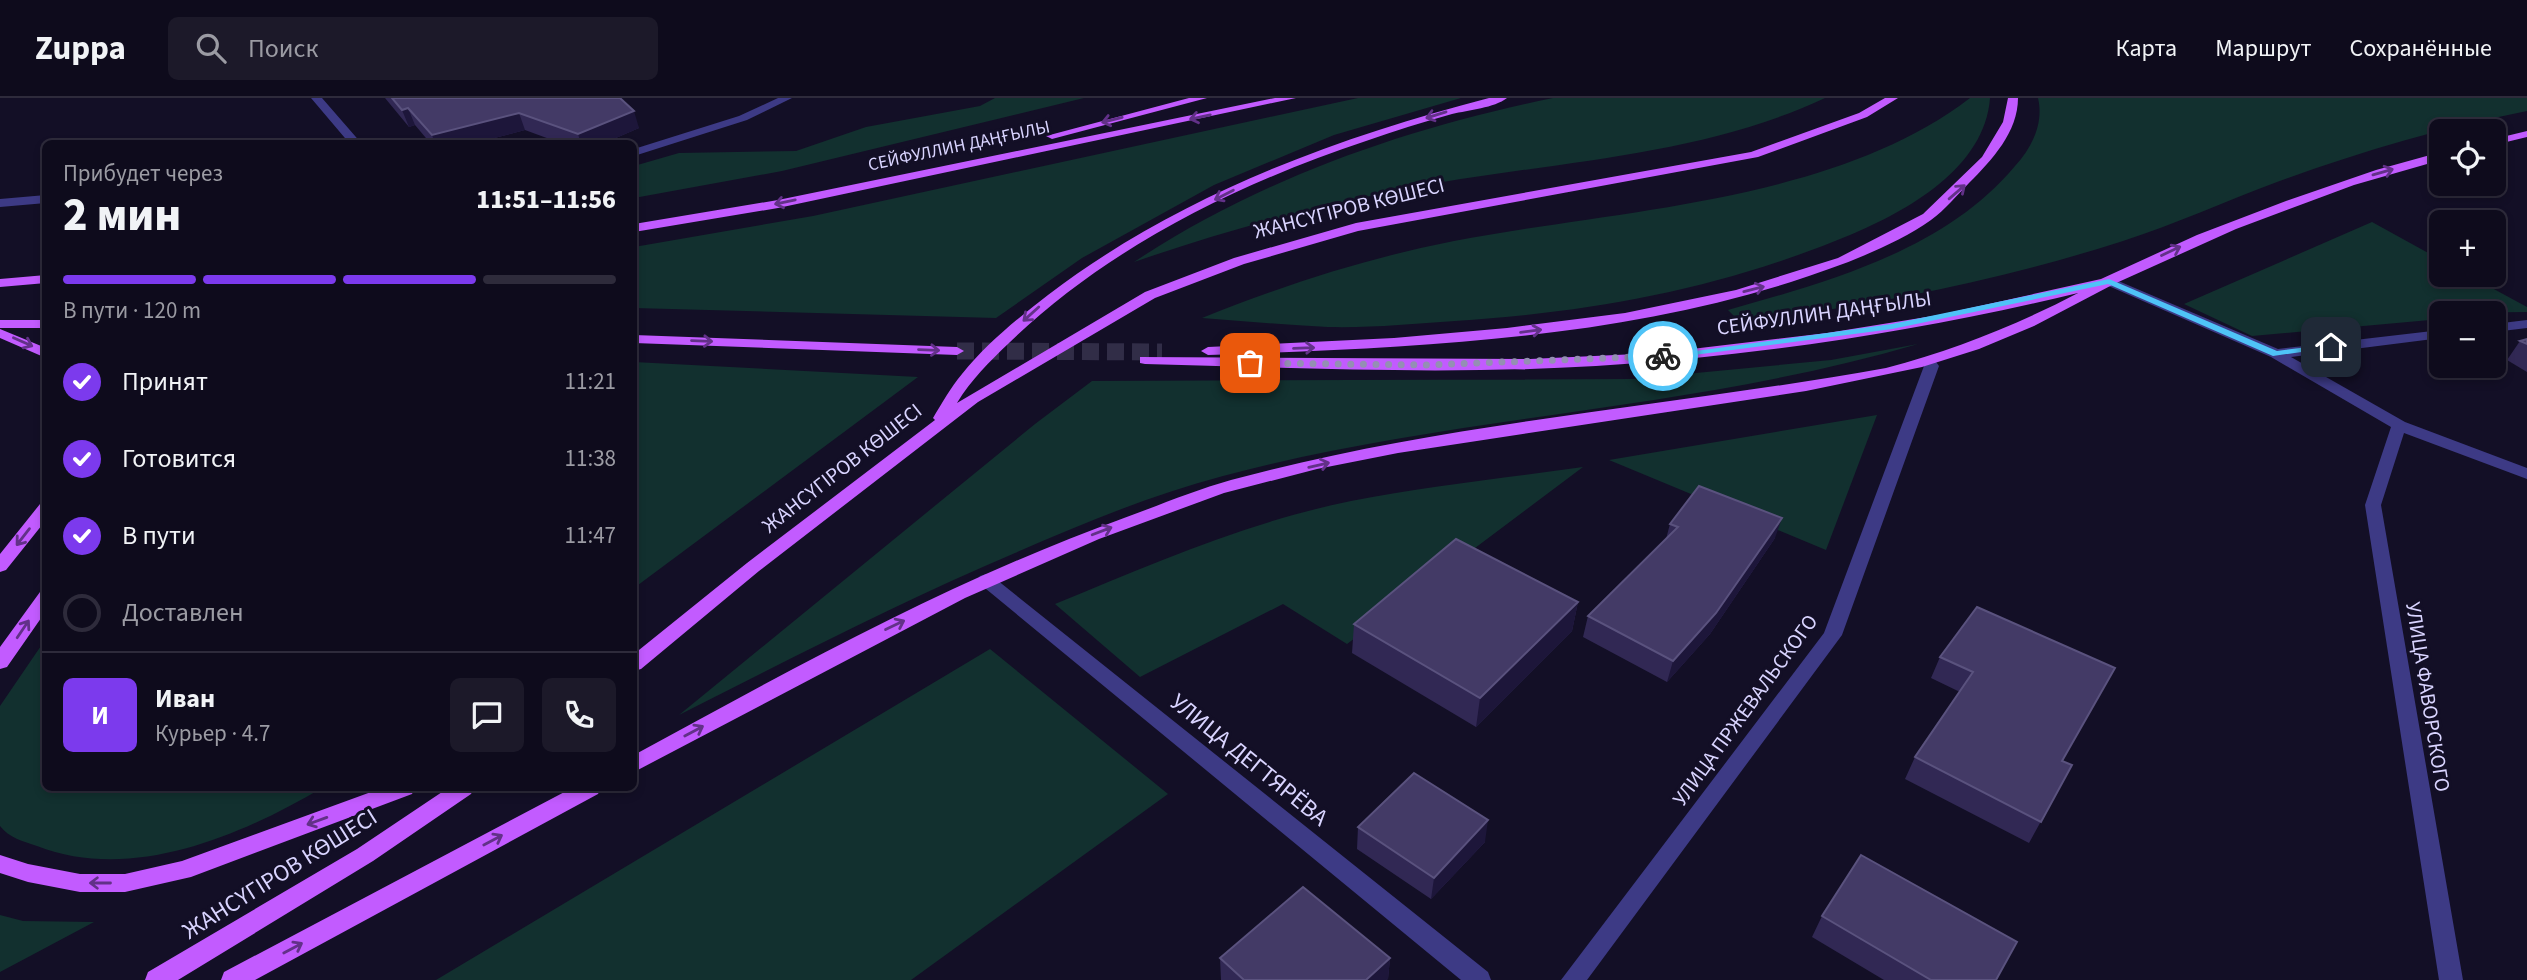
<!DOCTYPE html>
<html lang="ru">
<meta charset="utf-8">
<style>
:root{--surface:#0e0b1c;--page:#1c1929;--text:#f1f3f6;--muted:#9b9ba3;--line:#2e2b3b;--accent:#7c3aed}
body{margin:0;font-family:"Source Sans 3",sans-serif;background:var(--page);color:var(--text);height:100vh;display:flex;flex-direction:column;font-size:26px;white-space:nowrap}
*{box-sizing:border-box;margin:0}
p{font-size:23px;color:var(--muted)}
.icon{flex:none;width:38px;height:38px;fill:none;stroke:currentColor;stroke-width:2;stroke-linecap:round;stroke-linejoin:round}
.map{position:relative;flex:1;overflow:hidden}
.panel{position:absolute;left:42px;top:42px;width:595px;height:651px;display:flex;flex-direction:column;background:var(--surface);border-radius:10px;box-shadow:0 4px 10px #0003,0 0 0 2px var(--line)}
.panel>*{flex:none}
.controls{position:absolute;left:2429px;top:21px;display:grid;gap:14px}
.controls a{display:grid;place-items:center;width:77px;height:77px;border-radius:10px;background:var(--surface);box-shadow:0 4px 10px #0003,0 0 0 2px var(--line);font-size:35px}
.pin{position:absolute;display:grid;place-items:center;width:60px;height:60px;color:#fff;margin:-30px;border-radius:14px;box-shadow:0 4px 10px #0006}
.courier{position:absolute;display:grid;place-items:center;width:70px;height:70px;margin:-35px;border:5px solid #4fc3f7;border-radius:50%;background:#fff;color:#222;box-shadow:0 2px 9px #0007}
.headline em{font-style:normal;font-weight:800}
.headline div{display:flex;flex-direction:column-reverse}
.headline{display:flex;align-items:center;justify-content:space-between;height:119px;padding:0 21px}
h1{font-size:46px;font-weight:800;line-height:52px}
.bar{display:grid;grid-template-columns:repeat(4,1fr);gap:10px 7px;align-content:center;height:84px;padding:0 21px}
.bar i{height:9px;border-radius:5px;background:var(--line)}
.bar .active{background:var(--accent)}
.bar p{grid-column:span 4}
.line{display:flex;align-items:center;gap:18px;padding:0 21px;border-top:2px solid var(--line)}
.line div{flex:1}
.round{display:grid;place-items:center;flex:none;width:74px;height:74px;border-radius:10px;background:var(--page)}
ol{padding:0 21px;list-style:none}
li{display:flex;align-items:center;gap:21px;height:77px}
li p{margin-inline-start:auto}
li .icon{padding:7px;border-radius:50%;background:var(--accent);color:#fff;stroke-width:4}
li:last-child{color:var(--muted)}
li i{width:38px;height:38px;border:4px solid var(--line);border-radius:50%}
header{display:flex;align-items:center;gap:42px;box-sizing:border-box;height:98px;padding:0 35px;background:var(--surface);border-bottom:2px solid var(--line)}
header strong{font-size:33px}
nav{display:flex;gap:38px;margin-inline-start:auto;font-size:24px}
.search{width:490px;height:63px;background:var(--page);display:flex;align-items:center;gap:18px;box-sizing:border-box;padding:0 24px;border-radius:10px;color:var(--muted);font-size:26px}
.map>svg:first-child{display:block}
</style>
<header>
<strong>Zuppa</strong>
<div class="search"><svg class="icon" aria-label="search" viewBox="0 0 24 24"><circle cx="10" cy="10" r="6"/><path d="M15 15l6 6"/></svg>Поиск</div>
<nav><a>Карта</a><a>Маршрут</a><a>Сохранённые</a></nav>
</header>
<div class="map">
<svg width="2527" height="882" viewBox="0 0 2527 882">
<rect width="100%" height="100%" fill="#130f26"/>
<!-- green -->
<path fill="#12302f" d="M995 0H1084L782 73 634 100V68L679 55 796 53 866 29 980 8Z
M1358 0H1461L1334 37 1214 87 1082 160 996 220 634 210V149L813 118Z
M1553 0H1825C1706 56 1566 63 1437 85 1333 103 1233 130 1134 164 1259 81 1406 30 1553 0Z
M1970 0H1990C1985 70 1907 113 1850 137 1720 191 1594 214 1455 223 1413 226 1370 230 1328 229 1286 227 1244 223 1202 220 1284 187 1367 160 1454 143 1619 111 1833 105 1970 0Z
M2038 0H2527V13C2441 30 2359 54 2277 84 2226 103 2176 126 2123 143 1998 183 1870 208 1740 224L1728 212C1830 183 1945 152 2015 68 2032 49 2044 26 2038 0Z
M2372 124 2441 162V177H2468L2527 209V214L2441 215V221L2252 238 2184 206Z
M1918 246C1691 313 1451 317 1223 378 1151 397 1084 425 1015 455 900 504 790 561 679 617L1035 326 1092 283 1633 281 1831 262Z
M634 264 918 279 634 490Z
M1877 317 1826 452 1609 362Z
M1583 369 1347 546 1283 506 1140 579 1055 506C1152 466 1248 424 1351 403 1427 388 1506 380 1583 369Z
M45 542 46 690H322C240 738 132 785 37 748 23 743 9 740 0 728V608Z
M990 551 1168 696 911 882H436Z
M0 817 23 823 94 824 0 874Z"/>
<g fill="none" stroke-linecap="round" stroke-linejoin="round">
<!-- major-tunnel -->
<path stroke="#312d47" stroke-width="17" stroke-dasharray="17 8" stroke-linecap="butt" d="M957 253 1162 254"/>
<!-- minor -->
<path fill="#3d3a85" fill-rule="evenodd" d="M311 0H322L362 46H350Z
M778 0H792L747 22 634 58V51L739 18Z
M46 97V105L0 109V101Z
M2109 179 2278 251 2441 232V240L2291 259 2405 324 2527 370V381L2404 335 2381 407 2463 882H2439L2365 407 2391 329 2271 259 2104 186 2102 183Z
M2527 222V230L2494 234V226Z
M1929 260 1934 261 1939 268 1842 537 1587 882H1561L1824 535 1924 268 1922 264Z
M986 476 992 478 1488 874 1491 882H1461L980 486 977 482 980 478Z"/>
<!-- major -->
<path fill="#c25bff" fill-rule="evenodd" d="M1189 0H1207L1052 41 1046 38Z
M1275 0H1296L778 110 634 134V126L778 102Z
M1489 0H1507C1494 10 1469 12 1452 16 1423 24 1394 33 1366 43 1237 86 1107 150 1009 245 989 264 971 282 957 305L1145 194 1234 160 1356 125 1751 54 1859 15 1885 0H1898L1867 19 1758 59 1358 133 1244 166 1155 200 978 304 759 473 641 571 634 573V556L747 465 935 322 933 320C942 305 951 289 962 276 986 246 1018 220 1048 197 1178 98 1332 41 1489 0Z
M2008 0H2018C2018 34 1992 62 1969 85 1957 97 1945 112 1931 122 1891 150 1837 169 1791 184 1604 243 1403 250 1208 257L1201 253 1208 249 1394 240 1507 230 1625 215 1736 192 1838 160 1923 116 1982 59 2003 24Z
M2527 33V39L2494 47V41Z
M2441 54V62L2354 87 2236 131 2114 186 2034 228 1979 251 1922 269 1806 293 1398 355 1317 371 1224 395 1099 441 965 500 634 674V657C793 570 953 482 1124 420 1160 407 1195 392 1231 382 1445 324 1669 309 1886 270 1954 252 2017 227 2078 195 1920 233 1759 258 1596 268 1446 277 1295 270 1145 266L1140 265V259L1530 261 1658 255 1827 235 1939 217 2101 181 2197 137 2286 103 2376 72Z
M46 177V185L0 189V181Z
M0 222H46V230H0Z
M0 231 46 250V260L0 240Z
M634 237 957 249 964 253 957 257 634 245Z
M46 405V422L6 472 0 474V456L40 406Z
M46 492V513L7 569 0 571V549L40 494Z
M382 690H415L412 696 191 779 125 794H80L28 784 0 775V757L28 766 80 776H125L182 763Z
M448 690H474L471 696 373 763 178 882H145L148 874 357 751Z
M572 690H601L598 696 255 882H221L224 874Z"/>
</g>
<!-- wall -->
<path fill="#312854" d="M385 0H620L639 30 602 46H563L525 32 471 46H431L415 27 409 29Z
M2527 241V274L2507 262 2520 243Z
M1670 426 1775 440 1710 536 1667 584 1583 539 1588 518 1666 441Z
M1578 504 1572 533 1476 629 1352 555 1354 526Z
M1977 509 2063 663 2072 667 2029 745 1905 681 1915 659 1960 594 1931 580 1940 559Z
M1358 729 1485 744 1431 801 1357 751Z
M1822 818 1996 882H1884L1812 839Z
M1220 860H1390L1388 881 1386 882H1221Z"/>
<!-- shaded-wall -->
<path fill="#1d163a" d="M408 10 415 27 409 29 402 12Z
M634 13 639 30 602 46H581L578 36Z
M519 15 525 32 471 46H435L432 37Z
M1782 420 1775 440 1710 536 1667 584 1673 563Z
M1578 504 1572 533 1476 629 1480 600Z
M1488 722 1485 744 1431 801 1434 780Z
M1390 860 1388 881 1386 882H1366Z"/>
<!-- building -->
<path fill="#433a66" stroke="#5a527e" stroke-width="2" d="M392 0H620L634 13 578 36 519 15 432 37 408 10 402 12Z
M2527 241V246L2520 243Z
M1699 388 1782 420 1716 515 1673 563 1588 518 1678 429 1670 426Z
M1456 441 1578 504 1480 600 1354 526Z
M1977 509 2115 570 2062 663 2072 667 2041 724 1915 659 1973 574 1940 559Z
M1414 675 1488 722 1434 780 1358 729Z
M1861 757 2017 844 1996 882H1931L1822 818Z
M1303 789 1390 860 1366 882H1244L1220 860Z"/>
<!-- one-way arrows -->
<defs><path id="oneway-shaft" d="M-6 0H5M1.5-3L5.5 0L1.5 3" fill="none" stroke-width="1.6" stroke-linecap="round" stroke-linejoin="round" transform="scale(1.75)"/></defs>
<g stroke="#623188">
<use href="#oneway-shaft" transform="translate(1436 17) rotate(163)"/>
<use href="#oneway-shaft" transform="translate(1200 19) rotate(168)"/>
<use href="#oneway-shaft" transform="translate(1112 22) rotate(166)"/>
<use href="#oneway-shaft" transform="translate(2383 74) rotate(-16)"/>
<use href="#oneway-shaft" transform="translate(1957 94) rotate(-41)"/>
<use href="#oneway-shaft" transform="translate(1224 97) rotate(153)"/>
<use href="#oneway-shaft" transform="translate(785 104) rotate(168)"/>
<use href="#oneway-shaft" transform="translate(2171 153) rotate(-25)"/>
<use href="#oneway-shaft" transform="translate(1754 191) rotate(-14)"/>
<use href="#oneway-shaft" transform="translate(1031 216) rotate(138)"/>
<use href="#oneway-shaft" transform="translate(1531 233) rotate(-7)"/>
<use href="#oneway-shaft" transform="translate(702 243) rotate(2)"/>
<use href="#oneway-shaft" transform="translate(23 244) rotate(24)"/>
<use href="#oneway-shaft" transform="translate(1304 250) rotate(-2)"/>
<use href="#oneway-shaft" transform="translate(929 252) rotate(2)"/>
<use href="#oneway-shaft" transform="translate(1319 367) rotate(-13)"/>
<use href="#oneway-shaft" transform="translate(1102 433) rotate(-21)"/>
<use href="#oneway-shaft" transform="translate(23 439) rotate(128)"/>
<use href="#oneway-shaft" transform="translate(895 527) rotate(-26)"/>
<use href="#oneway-shaft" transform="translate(23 531) rotate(-56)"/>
<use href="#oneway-shaft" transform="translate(694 633) rotate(-28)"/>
<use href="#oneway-shaft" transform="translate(317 723) rotate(160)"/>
<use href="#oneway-shaft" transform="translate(493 742) rotate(-28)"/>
<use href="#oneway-shaft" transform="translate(100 785) rotate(180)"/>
<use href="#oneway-shaft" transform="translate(293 850) rotate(-28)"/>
</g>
<!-- route -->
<path fill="#4fc3f7" d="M2109 181 2277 253 2331 246 2336 249 2273 258 2108 186 1892 231 1663 261 1659 258 1892 226Z"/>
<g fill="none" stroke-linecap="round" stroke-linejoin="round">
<!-- done -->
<path stroke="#948fb3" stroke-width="7" stroke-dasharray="0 12.6" d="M1250 265 1426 267 1663 258"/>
</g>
<g text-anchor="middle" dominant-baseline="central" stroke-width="6" stroke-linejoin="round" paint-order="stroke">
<!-- far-street labels -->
<g font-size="18" fill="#d9d4ff" stroke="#130f26">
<text transform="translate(959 48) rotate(-12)">СЕЙФУЛЛИН ДАҢҒЫЛЫ</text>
</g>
<!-- street labels -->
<g font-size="21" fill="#d9d4ff" stroke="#130f26">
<text transform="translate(1349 110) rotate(-14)">ЖАНСҮГІРОВ КӨШЕСІ</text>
<text transform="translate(1824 215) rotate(-8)">СЕЙФУЛЛИН ДАҢҒЫЛЫ</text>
<text transform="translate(842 370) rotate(-38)">ЖАНСҮГІРОВ КӨШЕСІ</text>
<text transform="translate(2428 599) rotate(81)">УЛИЦА ФАВОРСКОГО</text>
<text transform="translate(1745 612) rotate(-54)">УЛИЦА ПРЖЕВАЛЬСКОГО</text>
</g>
<!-- near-street labels -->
<g font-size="24" fill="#d9d4ff" stroke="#130f26">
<text transform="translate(1249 662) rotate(39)">УЛИЦА ДЕГТЯРЁВА</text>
<text transform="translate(280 776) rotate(-32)">ЖАНСҮГІРОВ КӨШЕСІ</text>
</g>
</g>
</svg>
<div class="controls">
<a><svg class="icon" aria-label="locate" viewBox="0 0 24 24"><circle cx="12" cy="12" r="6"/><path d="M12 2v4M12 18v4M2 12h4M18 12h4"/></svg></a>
<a>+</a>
<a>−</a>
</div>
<div class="pin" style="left:1250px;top:265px;background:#ea580c"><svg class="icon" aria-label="bag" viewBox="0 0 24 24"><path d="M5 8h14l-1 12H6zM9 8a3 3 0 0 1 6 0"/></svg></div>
<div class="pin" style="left:2331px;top:249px;background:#1f2937"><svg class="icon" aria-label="home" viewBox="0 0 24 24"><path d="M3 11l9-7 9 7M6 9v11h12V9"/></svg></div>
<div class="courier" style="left:1663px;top:258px"><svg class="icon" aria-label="bike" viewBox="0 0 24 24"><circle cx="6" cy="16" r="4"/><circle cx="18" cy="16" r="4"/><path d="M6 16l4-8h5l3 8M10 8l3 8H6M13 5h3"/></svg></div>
<section class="panel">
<div class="headline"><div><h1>2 мин</h1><p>Прибудет через</p></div><em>11:51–11:56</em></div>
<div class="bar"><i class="active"></i><i class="active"></i><i class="active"></i><i></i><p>В пути · 120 m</p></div>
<ol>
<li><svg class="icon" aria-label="check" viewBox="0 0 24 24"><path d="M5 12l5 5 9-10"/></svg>Принят<p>11:21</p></li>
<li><svg class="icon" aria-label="check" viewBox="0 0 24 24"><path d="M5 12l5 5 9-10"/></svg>Готовится<p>11:38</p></li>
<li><svg class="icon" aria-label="check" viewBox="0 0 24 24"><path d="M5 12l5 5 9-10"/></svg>В пути<p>11:47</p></li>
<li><i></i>Доставлен</li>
</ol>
<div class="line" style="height:126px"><b class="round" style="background:var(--accent);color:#fff">И</b><div><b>Иван</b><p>Курьер · 4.7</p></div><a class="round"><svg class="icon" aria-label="chat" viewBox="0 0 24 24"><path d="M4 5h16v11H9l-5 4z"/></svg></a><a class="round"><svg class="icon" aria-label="phone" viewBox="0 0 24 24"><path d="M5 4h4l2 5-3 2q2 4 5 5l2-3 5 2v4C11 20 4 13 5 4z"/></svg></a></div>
</section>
</div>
